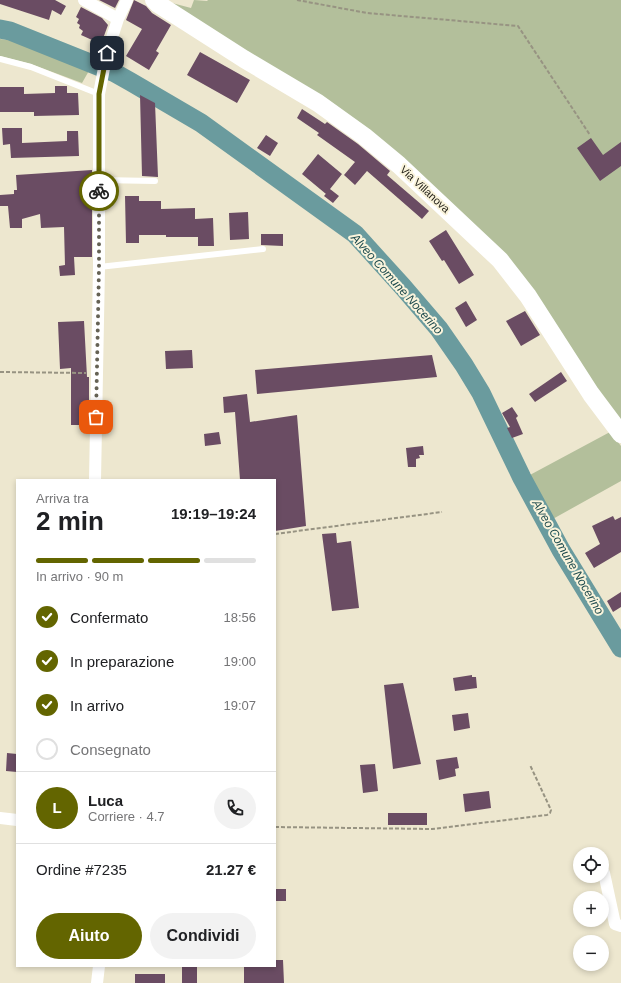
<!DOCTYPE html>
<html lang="it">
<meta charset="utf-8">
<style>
:root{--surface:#fff;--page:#f2f2f2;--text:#202124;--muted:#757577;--line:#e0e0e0;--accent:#636500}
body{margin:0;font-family:Arial,sans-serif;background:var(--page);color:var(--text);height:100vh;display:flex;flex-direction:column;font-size:15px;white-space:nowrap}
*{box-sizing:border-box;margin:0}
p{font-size:13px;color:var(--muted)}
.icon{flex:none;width:22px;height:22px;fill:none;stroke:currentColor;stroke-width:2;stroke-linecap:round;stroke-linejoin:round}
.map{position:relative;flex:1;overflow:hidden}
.sheet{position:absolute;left:16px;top:479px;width:260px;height:488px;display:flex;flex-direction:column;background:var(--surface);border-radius:0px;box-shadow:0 2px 6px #0003}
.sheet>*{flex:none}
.buttons{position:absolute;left:573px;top:847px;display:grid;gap:8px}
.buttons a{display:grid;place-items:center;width:36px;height:36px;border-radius:50%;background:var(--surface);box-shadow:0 2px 6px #0003;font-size:20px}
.pin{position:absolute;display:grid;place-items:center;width:34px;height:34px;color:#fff;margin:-17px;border-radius:8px;box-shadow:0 2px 6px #0006}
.courier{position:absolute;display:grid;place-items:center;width:40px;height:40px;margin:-20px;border:3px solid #636500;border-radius:50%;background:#fff;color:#222;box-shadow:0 1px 5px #0007}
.summary em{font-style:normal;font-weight:600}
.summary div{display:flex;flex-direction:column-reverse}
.summary{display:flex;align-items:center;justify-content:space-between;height:68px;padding:0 20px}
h1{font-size:26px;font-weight:600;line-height:30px}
.bar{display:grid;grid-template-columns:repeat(4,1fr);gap:6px 4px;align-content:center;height:48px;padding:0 20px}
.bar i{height:5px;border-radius:3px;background:var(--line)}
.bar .on{background:var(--accent)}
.bar p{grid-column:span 4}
.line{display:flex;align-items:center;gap:10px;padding:0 20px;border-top:1px solid var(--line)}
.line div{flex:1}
.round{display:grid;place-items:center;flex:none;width:42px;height:42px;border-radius:21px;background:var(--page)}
ol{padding:0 20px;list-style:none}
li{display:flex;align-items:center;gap:12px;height:44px}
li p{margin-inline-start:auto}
li .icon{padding:4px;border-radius:50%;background:var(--accent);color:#fff;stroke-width:4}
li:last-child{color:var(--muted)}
li i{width:22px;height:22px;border:2px solid var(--line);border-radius:50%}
.button{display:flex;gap:8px;margin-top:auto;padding:8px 20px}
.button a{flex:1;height:46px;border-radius:24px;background:var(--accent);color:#fff;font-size:16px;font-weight:600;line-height:46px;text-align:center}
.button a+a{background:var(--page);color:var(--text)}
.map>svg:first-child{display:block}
</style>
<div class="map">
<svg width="621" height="983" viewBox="0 0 621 983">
<rect width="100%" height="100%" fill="#ede7cf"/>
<!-- green -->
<path fill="#b3bf9b" d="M194 0 207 1 208 0H621V423L450 204 172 3 191 8Z
M0 39 15 41 90 69 82 83 31 64 0 56Z
M610 432 621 446V481L551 520 528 476Z"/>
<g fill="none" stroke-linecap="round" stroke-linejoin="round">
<!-- river -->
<path stroke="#6a9b9e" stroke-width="19" d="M0 29 10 31 115 73 131 82 201 123 355 234 403 287 439 329 464 365 481 393 522 478 561 550 621 648"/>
</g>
<!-- building -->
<path fill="#6a4c63" d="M0 0H55L66 6 61 15 52 10 49 20 0 4Z
M99 0H119L115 8Z
M134 0 146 6 152 13 171 25 156 51 159 53 149 70 126 56 142 29 126 20Z
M81 7 102 18 108 25 101 44 81 35 83 31 79 28 80 25 77 23 79 19 76 17Z
M200 52 250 80 237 103 187 75Z
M55 86H67V93H78L79 115 34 116V112H0V87H24V94L55 93Z
M140 95 155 103 158 177 142 176Z
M302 109 325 124 327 122 358 144 390 171 387 175 429 211 422 219 367 171 355 185 344 175 355 162 317 135 319 133 297 118Z
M2 128H22V143L67 141V131H78L79 156 11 158 10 144 3 145Z
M266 135 278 143 270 156 257 148Z
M591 138 603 155 621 142V166L600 181 577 148Z
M318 154 342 174 326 194 302 174Z
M92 170V257H74L75 275 60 276 59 266 65 265 64 227 41 228 40 214 22 219V228H10L8 206H0V195L14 194V190H17L16 175Z
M330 189 339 196 333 203 324 196Z
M125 196H139V201H161V209L195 208V219L213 218 214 246H198V237H166V235H139V243H126Z
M248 212 249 239 230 240 229 213Z
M446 230 474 275 459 284 444 260 442 261 429 241Z
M261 234H283V246L261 245Z
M466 301 477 320 466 327 455 308Z
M525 311 540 335 521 346 506 321Z
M84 321 87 377H89V425H71V368L60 369 58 322Z
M192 350 193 368 166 369 165 351Z
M432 355 437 377 257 394 255 370Z
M561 372 567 381 535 402 529 394Z
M247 394 250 422 297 415 306 526 275 531V480H240L235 412 224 413 223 397Z
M512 407 518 416 516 418 523 434 512 438 507 428 510 427 502 413Z
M219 432 221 444 205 446 204 434Z
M423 446 424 455H419L420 458 416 459V467H408L406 448Z
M613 516 615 520 621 517V552L594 568 585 553 600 544 592 526Z
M336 533 337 543 351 541 359 608 332 611 322 534Z
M621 592V607L613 612 607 601Z
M472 675V677H476L477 688 455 691 453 678Z
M403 683 421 764 393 769 384 685Z
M468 713 470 728 454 731 452 715Z
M7 753 17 754V772L6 771Z
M457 757 459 768 455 769 456 776 439 780 436 760Z
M375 764 378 791 363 793 360 765Z
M489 791 491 808 465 812 463 794Z
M388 813H427V825H388Z
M275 889H286V901H275Z
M275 960H283L284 983H244V966H275Z
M182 967H197V983H182Z
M135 974H165V983H135Z"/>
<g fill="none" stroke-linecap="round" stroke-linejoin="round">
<!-- path -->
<path stroke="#979382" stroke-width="2" stroke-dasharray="4 2" stroke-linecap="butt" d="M297 0 367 13 518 26 590 135
M0 372 86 373
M275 534 442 512
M275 827 432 829 547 815 550 813 551 810 530 765"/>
<!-- service -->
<path stroke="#fff" stroke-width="6" d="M0 59 31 67 99 94
M99 180 155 181
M99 267 263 249"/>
<!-- minor -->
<path stroke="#fff" stroke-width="12" d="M84 0 118 19
M95 480 99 267V94L107 53 118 19 127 0
M0 818 17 820
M604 873 615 924 621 926
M97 983 99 966"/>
<!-- secondary -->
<path stroke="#fff" stroke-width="18" d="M154 0 158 4 244 59 318 103 364 136 399 165 500 260 528 296 591 394 621 434"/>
</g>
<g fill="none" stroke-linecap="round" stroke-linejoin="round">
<!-- done -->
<path stroke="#656254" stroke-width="4" stroke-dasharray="0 7.2" d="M96 417 99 267V191"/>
<!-- route -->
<path stroke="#636500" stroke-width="5" d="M99 191V94L107 53"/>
</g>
<g text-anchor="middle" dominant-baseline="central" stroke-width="4" stroke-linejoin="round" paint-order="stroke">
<!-- street labels -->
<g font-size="11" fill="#1c1a12" stroke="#faf4dc">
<text transform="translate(425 189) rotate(43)">Via Villanova</text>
</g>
<!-- water labels -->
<g font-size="12" font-style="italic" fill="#1d4a4d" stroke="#faf4dc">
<text transform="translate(397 284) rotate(48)">Alveo Comune Nocerino</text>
<text transform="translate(568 557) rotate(60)">Alveo Comune Nocerino</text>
</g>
</g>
</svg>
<div class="buttons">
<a><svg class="icon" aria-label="locate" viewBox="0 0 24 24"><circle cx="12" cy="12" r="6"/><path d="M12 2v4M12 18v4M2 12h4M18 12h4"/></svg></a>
<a>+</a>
<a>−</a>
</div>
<div class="pin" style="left:96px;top:417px;background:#ea580c"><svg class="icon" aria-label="bag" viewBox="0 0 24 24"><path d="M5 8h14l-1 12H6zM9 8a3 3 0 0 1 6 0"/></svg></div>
<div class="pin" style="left:107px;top:53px;background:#1f2937"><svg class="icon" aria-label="home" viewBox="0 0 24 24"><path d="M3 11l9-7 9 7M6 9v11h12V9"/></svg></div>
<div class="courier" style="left:99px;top:191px"><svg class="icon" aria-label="bike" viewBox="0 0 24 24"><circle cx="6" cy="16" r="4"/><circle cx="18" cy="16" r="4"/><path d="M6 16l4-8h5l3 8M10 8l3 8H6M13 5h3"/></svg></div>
<section class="sheet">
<div class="summary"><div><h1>2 min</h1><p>Arriva tra</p></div><em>19:19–19:24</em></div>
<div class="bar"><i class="on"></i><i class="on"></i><i class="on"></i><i></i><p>In arrivo · 90 m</p></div>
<ol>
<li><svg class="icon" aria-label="check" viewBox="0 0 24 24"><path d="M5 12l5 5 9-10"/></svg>Confermato<p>18:56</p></li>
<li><svg class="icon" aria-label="check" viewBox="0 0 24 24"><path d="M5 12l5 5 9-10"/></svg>In preparazione<p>19:00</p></li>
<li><svg class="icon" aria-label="check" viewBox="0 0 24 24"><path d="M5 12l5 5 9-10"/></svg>In arrivo<p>19:07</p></li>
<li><i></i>Consegnato</li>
</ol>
<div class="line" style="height:72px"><b class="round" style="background:var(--accent);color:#fff">L</b><div><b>Luca</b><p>Corriere · 4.7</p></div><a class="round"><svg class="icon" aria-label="phone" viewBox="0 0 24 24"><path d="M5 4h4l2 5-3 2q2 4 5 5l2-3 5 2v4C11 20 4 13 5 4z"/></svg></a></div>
<div class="line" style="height:52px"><div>Ordine #7235</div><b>21.27 €</b></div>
<div class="button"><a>Aiuto</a><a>Condividi</a></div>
</section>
</div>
